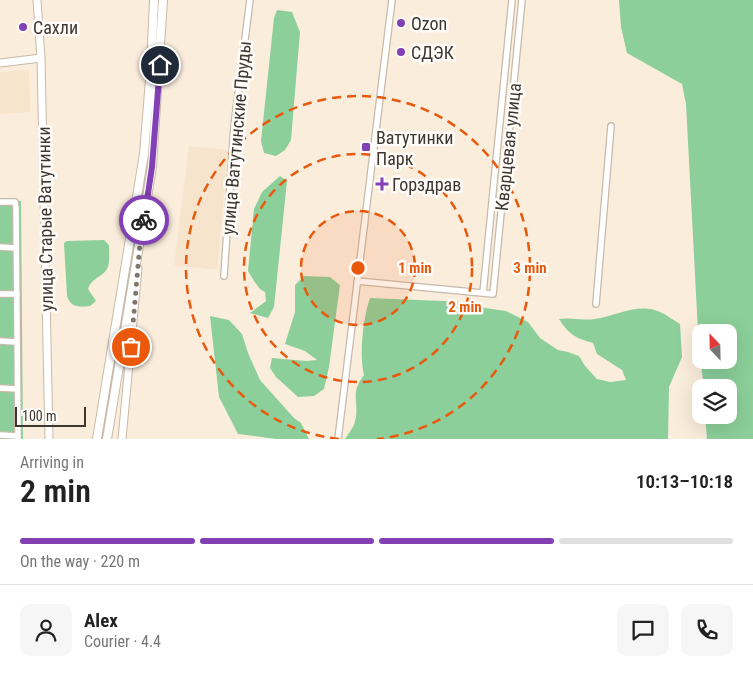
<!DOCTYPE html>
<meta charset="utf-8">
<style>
:root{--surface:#fff;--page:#f6f6f6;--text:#222;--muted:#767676;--line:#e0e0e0;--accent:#8240b4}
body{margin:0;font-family:"Roboto Condensed",sans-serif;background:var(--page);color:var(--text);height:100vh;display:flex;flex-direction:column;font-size:19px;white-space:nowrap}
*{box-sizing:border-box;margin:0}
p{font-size:16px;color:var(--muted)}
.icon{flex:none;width:28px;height:28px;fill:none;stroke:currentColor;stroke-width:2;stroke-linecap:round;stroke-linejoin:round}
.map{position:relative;height:439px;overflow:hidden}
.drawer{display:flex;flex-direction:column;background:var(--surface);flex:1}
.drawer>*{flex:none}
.needle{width:32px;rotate:338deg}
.controls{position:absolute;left:692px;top:324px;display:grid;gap:10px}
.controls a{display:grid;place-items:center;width:45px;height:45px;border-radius:10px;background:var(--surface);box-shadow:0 5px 20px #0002;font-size:25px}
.scale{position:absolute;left:15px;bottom:12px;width:71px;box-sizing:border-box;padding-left:5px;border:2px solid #3d3730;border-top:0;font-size:14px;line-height:18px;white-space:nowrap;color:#3d3730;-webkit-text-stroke:4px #fffcf9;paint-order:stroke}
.pin{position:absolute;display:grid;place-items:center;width:42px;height:42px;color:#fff;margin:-21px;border:2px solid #fff;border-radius:50%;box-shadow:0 1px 5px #0007}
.courier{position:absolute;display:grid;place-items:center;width:50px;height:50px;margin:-25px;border:4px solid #8240b4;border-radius:50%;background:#fff;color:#222;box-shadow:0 1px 6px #0007}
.head em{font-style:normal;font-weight:600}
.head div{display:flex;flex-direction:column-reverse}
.head{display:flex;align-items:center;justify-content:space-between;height:85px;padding:0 20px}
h1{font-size:32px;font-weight:600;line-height:38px}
.bar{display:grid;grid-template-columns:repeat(4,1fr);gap:8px 5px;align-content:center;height:60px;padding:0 20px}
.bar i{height:6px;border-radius:4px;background:var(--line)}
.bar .current{background:var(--accent)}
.bar p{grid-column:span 4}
.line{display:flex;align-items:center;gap:12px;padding:0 20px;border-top:1px solid var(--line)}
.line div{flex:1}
.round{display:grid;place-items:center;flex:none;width:52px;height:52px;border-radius:10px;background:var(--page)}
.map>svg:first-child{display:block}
</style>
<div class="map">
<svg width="753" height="439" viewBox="0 0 753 439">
<rect width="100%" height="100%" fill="#fbeddc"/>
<!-- built -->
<path fill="#f7e4cc" d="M29 70 30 112 0 114V72Z
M189 146 228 150 217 270 174 265Z"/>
<!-- green -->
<path fill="#8ccf9a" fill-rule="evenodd" d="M619 0H753V439H707L705 415H729V388L704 387 699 351 686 104 682 84 627 53 621 27ZM701 332H729V360H701Z
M277 10 292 12 300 32 291 140 285 150 276 156 264 153 261 141 274 18Z
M280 176 287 181 274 307 268 318 250 313 266 301 265 292 260 289 254 281 248 271 254 209 262 192Z
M0 198 21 201 23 439H0Z
M104 240 109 245C109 252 110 260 108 267 104 277 92 277 88 289L96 301 90 306C79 307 71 308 67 296L64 243 67 241Z
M304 276 330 277 340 285 329 367 324 389 314 396 298 397 276 377 270 368 272 358 306 361 317 360 305 351 285 344 295 312V285Z
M370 298 467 302 485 308 506 311 528 322 540 338 558 350 568 352 579 356 585 366 597 379 610 382 626 380 622 370 597 354 593 343C576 338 569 335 559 319 571 317 583 321 595 319 615 316 640 302 660 312 667 315 673 320 680 324L682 357 669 387 668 439H345C348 434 354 427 355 421 360 403 349 394 364 375 359 355 363 317 370 298Z
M210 316 229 320 242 334 248 353 260 380 294 418 301 423 309 439H276L238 434 219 397Z"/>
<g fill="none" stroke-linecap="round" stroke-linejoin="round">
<defs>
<path id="minor" d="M0 202H15L16 208 18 439
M0 247 16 248
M224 276 234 126 250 0
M357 281 493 294 522 0
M483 293 512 0
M0 294H17
M596 304 611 126
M0 341 16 342
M0 388 17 389
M0 435 18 436
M338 439 392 0"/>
<path id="major" d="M37 0 41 58 49 439
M0 63 41 58
M122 439 138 268"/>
<path id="highway" d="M97 439 144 154 151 68 154 0
M107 439 152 167 163 0"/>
</defs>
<!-- minor casing -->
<use href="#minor" stroke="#c7baa9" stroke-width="8"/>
<!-- major casing -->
<use href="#major" stroke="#c7baa9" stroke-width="9"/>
<!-- highway casing -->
<use href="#highway" stroke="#c7baa9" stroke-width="10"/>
<!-- minor -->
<use href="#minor" stroke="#fff" stroke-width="5.5"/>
<!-- major -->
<use href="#major" stroke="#fff" stroke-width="7"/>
<!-- highway -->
<use href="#highway" stroke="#fff" stroke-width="8"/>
</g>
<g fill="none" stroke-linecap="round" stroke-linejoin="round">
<!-- done -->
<path stroke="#80776c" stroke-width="5" stroke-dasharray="0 9" d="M131 347 140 243 144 220"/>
<!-- route -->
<path stroke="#8240b4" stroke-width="6" d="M144 220 152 167 160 65"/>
</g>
<!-- distance rings -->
<circle cx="358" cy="268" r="57" fill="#e8590c" fill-opacity=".12"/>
<g fill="none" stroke="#e8590c" stroke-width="2.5" stroke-dasharray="9 6">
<circle cx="358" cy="268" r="57"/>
<circle cx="358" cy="268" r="114"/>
<path d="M339 439A172 172 0 1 1 377 439"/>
</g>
<!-- markers -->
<g fill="#8240b4" stroke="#fffcf9" stroke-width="2">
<circle cx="401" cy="23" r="5"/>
<circle cx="23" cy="27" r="5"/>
<circle cx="401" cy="52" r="5"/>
<rect x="361" y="142" width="10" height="10" rx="2.5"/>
<path d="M379.5 176.5h5v5h5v5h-5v5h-5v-5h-5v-5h5z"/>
</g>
<g text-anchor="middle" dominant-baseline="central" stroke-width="5" stroke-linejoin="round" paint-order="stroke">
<!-- poi labels -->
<g font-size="18" fill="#3d3730" stroke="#fffcf9" text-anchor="start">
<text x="411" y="23">Ozon</text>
<text x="33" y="27">Сахли</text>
<text x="411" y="52">СДЭК</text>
<text x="376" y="137">Ватутинки<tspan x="376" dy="21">Парк</tspan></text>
<text x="392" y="184">Горздрав</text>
</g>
<!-- street labels -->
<g font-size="18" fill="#3d3730" stroke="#fffcf9">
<text transform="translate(236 138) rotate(-85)">улица Ватутинские Пруды</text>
<text transform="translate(508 147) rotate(-84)">Кварцевая улица</text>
<text transform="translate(45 219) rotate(-91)">улица Старые Ватутинки</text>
</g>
</g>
<circle cx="358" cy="268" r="8" fill="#e8590c" stroke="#fffcf9" stroke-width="2.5"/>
<g font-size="15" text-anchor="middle" font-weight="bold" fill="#e8590c" stroke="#fffcf9" stroke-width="5" stroke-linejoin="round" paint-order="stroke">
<text x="415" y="273">1 min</text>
<text x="530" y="273">3 min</text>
<text x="465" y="312">2 min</text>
</g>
</svg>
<div class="controls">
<a><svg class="needle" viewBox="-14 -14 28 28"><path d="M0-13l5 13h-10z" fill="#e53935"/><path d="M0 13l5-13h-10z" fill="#767676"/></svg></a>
<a><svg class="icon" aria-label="layers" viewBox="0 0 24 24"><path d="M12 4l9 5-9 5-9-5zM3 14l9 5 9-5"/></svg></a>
</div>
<div class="scale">100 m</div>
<div class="pin" style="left:131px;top:347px;background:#ea580c"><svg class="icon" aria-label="bag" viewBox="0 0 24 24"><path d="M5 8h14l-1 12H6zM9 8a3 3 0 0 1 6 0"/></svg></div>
<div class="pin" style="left:160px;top:65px;background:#1f2937"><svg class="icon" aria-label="home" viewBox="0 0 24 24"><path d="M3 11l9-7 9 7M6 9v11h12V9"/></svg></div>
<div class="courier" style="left:144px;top:220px"><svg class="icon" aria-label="bike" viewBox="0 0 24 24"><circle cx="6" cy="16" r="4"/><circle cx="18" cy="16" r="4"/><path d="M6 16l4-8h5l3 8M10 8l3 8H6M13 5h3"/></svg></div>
</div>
<section class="drawer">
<div class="head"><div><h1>2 min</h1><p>Arriving in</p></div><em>10:13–10:18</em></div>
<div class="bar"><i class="current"></i><i class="current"></i><i class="current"></i><i></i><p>On the way · 220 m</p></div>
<div class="line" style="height:90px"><a class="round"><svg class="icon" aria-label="person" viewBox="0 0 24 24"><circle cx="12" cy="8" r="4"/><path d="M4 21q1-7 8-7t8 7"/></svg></a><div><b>Alex</b><p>Courier · 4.4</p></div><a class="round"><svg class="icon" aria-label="chat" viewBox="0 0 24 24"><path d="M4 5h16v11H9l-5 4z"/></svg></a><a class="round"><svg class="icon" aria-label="phone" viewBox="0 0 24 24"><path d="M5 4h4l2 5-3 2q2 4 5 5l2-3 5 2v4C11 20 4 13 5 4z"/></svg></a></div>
</section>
